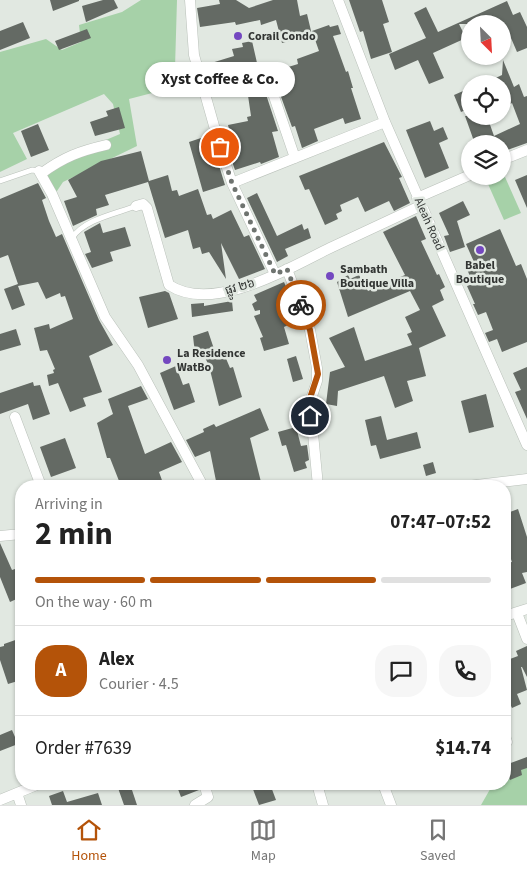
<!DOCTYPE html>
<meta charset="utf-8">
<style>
:root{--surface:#fff;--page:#f6f6f6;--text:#222;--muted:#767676;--line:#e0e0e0;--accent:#b45309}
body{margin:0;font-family:"Source Sans 3","Noto Sans Khmer",sans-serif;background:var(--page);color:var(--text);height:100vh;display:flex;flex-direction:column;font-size:19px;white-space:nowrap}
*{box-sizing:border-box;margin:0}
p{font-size:16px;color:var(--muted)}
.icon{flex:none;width:28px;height:28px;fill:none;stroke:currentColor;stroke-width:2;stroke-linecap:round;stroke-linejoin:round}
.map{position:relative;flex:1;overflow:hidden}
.side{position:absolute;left:15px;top:480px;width:496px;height:310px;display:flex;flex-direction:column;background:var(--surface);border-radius:20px;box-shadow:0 1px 4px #0004}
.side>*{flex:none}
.needle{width:32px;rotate:156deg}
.buttons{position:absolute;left:461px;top:15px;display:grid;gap:10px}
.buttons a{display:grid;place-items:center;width:50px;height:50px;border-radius:50%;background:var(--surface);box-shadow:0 1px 4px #0004;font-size:25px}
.pin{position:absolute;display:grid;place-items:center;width:42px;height:42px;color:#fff;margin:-21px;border:2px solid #fff;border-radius:50%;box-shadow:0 1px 5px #0007}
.courier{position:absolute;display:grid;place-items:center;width:50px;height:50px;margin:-25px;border:4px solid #b45309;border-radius:50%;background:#fff;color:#222;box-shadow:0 1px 6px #0007}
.bubble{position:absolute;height:35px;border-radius:18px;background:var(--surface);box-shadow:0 1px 4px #0004;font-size:16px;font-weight:700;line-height:35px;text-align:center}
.summary em{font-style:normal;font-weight:700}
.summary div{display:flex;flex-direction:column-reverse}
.summary{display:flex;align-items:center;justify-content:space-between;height:85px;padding:0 20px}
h1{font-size:32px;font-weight:700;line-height:38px}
.bar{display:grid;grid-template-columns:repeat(4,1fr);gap:8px 5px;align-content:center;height:60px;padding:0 20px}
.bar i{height:6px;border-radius:4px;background:var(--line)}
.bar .current{background:var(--accent)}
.bar p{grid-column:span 4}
.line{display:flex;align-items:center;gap:12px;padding:0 20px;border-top:1px solid var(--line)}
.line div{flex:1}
.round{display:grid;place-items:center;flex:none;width:52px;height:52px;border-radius:20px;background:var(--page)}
.tabs{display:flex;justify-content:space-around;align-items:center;height:70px;border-top:1px solid var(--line);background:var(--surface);font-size:14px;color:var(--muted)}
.tabs a{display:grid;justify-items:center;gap:2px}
.tabs .current{color:var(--accent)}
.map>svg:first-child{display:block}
</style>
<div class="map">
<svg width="527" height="805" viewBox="0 0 527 805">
<rect width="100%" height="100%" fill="#e1e8e1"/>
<!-- green -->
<path fill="#a6d1a8" d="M141 0H177L175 68 156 92 129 99 137 146 63 182 55 194 42 167 120 134 113 104 104 94 13 133 27 159 0 172V52L46 39 62 50 81 42 79 25 122 12Z
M505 177 521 213 504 220 488 184Z
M527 764V805H481L493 784H505V776Z"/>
<!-- building -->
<path fill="#646a64" d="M50 0H79V1L53 11Z
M103 0H114L118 8 86 22 82 6Z
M219 0H236L249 8 273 0H297L300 16 307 14 312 35 282 43 276 20 261 25 260 20 236 25 235 22 200 27 197 8 220 4Z
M349 0H382L389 22 383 24 392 52 371 59 363 31 360 32Z
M507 1 513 15 520 12 527 27V48L517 52 505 24H459L466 38 433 53 444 78 429 84 418 60 395 70 389 54 426 38 414 13 426 7 438 32Z
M23 22 30 38 0 50V31Z
M329 25 330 27 338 25 341 34 333 36 346 72 348 71 353 88H351L361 119 345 124 343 118 314 129 318 141 302 148 295 126 292 127 272 72 298 64 297 59 319 51 312 31Z
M87 29 91 38 59 50 55 41Z
M252 41 260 76 278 131 272 132 279 157 261 164 260 162 235 170 226 144 232 142 228 125 248 121 247 117 251 116 246 82 216 91 208 64 234 56 232 49 243 47 242 43Z
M503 60 514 87 519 84 524 97 527 96V143L502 152V144H475L465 116H487L494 136 520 124 512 103 509 105 505 95H502V84H483L502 75Z
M470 88V108L461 112 454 95Z
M119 107 125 128 95 136 90 122 108 116 106 111Z
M430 121 434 131 443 127 448 139 439 143 449 168 425 178 406 130Z
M38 124 49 150 31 157 21 131Z
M201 138 209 162 217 159 225 185 203 192 189 142Z
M384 142 402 177 399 178 410 203 394 211 389 201 365 212 358 197 340 205 342 211 336 214 338 219 325 225 309 189 305 190 299 176Z
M141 151 149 181 168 175 172 191 177 190 179 196 198 189 207 215 211 214 213 219 231 210 244 237 249 235 265 269 239 279 221 243 226 279 209 252 202 254 200 247 193 249 188 230 165 238 148 182 105 195 109 205 96 209 97 215 73 226 64 201 77 197 68 180 101 161Z
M527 175V208L515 180Z
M38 183 46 198 42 200 49 221 56 237 62 234 99 320 113 345 89 356 102 392 83 398 86 406 70 412 58 383 49 386 47 375 54 373 53 370 55 369 47 350 40 351 34 328 49 324 50 329 73 319 65 296 61 297 60 293 46 299 38 282 18 286 25 305 12 310 4 289 18 284 8 255 0 258V199Z
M257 193 277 236 302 224 304 230 308 228 311 238 285 249 288 256 277 262 247 198Z
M463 201 470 215 457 221 465 247 450 252 444 236 449 235 439 213Z
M416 216 426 239 421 241 437 275 439 274 445 287 440 290 444 300 432 306 446 336 419 348 426 376 407 381 413 401 395 408 384 376 338 391 337 406 326 404 330 372 345 367 329 338 354 327 365 361 412 345 407 334 412 332 405 317 420 310 410 291 348 317 337 282 348 275 350 279 359 275 368 291 405 275 383 232Z
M100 223 103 233 125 227 131 246 110 252 113 261 92 268 85 254 91 252 84 232Z
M500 229 516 266 521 264 527 279V342L502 352 497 339 489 342 485 333 493 330 486 312 478 315 473 304H475L467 286 473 284 467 269 470 267 468 264 474 262 466 244Z
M284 282 291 298 286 301 294 322 284 327 289 344 264 351 260 338 263 337 254 316 260 314V310L255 311 252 304 257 301 254 295Z
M165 291 169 293 178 319 148 328 139 297Z
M232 301 233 311 192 317 191 304 204 303V306Z
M16 329 21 345 0 351V334Z
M208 331 215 352 222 349 230 368 233 367 242 397 219 406 209 366 202 351 196 353 194 345 193 336Z
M296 356 303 379 293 382 287 359Z
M176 366 183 385 189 383 195 402 174 410 160 373Z
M527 367V419L515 392 521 390 513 373Z
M33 382 34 386 40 385 50 414 33 420 28 404 0 414V393Z
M141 386 148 399 128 406 145 454 171 442 182 462 159 472 163 483 152 486H121L110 458H107L97 423 113 414 108 399Z
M486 394 494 427 469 433 461 401Z
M260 408 269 430 250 438 262 486H217L210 451 195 457 186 440 204 432 203 429 214 424 216 427Z
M381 416 387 440 417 432 421 448 380 459 376 445 371 446 365 420Z
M296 427 301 446 307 445 309 460 305 462 307 468 294 472 286 445 282 446 278 432Z
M65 438 76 468 51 477 40 447Z
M433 462 436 473 426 476 423 465Z
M518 509 527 537V572L522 573 526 583 505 591V563L512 562 505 542V514Z
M0 543 12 570 18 568 21 576V597L10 602 0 577Z
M21 638V680L8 684 0 660V647L4 646V644Z
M527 646V677L522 667H521L527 690 517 694 521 704 512 708 505 693V661L518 656 516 651Z
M12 730 18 744 0 751V735Z
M527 757V768L521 770 522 775 510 780 508 775 505 776V765Z
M130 784 137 805H124L118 788Z
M176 784H197L199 790 181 797Z
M251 784H270L276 800 259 805Z
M63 791 67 802 98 793 102 805H52L49 796Z"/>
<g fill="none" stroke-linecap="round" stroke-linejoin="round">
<defs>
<path id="lane" d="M0 181 32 170 39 171
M72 238C85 219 115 214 136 206"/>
<path id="street" d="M190 0 194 55 220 147 232 183 275 274
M338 0 385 122 527 445
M267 76 295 158
M502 160 527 150
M39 171 52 194 105 317 138 365 203 486
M42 173C64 157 80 151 106 145
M232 183 385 122
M417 198 470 175
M136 206 143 204 147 208 169 285C213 314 289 268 330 248 360 234 390 220 420 206
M287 269 310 330 317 368V381L310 402 318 486
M15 417 41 486
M468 486 527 479
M0 536 21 534
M517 613 527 639
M505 616 527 609
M505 736 507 742
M317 784 323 805
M383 784 391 805
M17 793 21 805
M0 800 39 784
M195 805 208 797 204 784"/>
</defs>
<!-- lane casing -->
<use href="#lane" stroke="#bac1ba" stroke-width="6"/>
<!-- street casing -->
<use href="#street" stroke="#bac1ba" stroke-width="11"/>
<!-- lane -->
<use href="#lane" stroke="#fff" stroke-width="5"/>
<!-- street -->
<use href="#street" stroke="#fff" stroke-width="10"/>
</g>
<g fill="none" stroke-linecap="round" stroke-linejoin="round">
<!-- done -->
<path stroke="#6f7470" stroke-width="5" stroke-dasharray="0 9" d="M220 147 232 183 275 274 287 269 301 305"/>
<!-- route -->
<path stroke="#b45309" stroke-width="6" d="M301 305 310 330 318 374 310 398V416"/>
</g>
<!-- markers -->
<g fill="#7448c0" stroke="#e1e8e1" stroke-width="2">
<circle cx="238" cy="36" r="5"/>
<circle cx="480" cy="250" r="5"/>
<circle cx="330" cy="276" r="5"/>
<circle cx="167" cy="360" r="5"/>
</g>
<g text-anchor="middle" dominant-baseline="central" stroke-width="5" stroke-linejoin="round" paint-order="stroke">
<!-- poi labels -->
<g font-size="12" font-weight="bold" fill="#323533" stroke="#e1e8e1" text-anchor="start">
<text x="248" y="36">Corail Condo</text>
<text x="480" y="265" text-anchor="middle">Babel<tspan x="480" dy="14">Boutique</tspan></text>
<text x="340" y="269">Sambath<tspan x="340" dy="14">Boutique Villa</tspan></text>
<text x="177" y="353">La Residence<tspan x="177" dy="14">WatBo</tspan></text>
</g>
<!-- street labels -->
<g font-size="12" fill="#323533" stroke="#e1e8e1">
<text transform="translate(429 224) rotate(66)">Aleah Road</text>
<text transform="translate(240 287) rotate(-16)">ផ្លូវ ២៦</text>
</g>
</g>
</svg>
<div class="buttons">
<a><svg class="needle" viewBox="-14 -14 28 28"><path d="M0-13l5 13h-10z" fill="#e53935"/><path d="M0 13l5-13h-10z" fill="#767676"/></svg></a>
<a><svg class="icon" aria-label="locate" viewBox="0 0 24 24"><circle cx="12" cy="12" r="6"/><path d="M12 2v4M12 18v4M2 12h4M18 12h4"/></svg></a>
<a><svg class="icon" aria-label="layers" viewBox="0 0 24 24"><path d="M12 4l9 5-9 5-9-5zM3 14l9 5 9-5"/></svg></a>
</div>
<div class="pin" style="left:220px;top:147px;background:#ea580c"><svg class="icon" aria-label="bag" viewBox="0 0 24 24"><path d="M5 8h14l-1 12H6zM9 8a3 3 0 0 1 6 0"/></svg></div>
<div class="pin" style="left:310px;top:416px;background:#1f2937"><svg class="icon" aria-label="home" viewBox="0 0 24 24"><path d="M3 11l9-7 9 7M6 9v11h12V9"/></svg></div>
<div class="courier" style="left:301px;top:305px"><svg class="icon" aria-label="bike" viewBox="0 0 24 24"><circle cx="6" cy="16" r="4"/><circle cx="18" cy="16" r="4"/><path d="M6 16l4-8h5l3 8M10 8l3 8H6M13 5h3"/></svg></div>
<div class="bubble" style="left:145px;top:62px;width:150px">Xyst Coffee &amp; Co.</div>
<section class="side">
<div class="summary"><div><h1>2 min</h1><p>Arriving in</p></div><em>07:47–07:52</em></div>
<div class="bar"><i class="current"></i><i class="current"></i><i class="current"></i><i></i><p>On the way · 60 m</p></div>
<div class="line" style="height:90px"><b class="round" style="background:var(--accent);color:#fff">A</b><div><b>Alex</b><p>Courier · 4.5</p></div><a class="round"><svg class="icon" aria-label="chat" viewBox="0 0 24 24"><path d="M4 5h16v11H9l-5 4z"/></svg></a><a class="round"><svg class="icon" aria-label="phone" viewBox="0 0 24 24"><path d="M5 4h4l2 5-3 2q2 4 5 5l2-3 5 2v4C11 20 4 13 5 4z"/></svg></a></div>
<div class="line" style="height:65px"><div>Order #7639</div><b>$14.74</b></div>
</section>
</div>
<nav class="tabs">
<a class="current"><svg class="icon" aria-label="home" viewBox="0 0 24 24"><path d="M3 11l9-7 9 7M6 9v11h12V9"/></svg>Home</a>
<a><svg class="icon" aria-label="map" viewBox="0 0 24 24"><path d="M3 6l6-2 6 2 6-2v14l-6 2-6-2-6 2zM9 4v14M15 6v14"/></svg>Map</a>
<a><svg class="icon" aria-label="saved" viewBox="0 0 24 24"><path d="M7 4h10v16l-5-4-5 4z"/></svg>Saved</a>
</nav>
